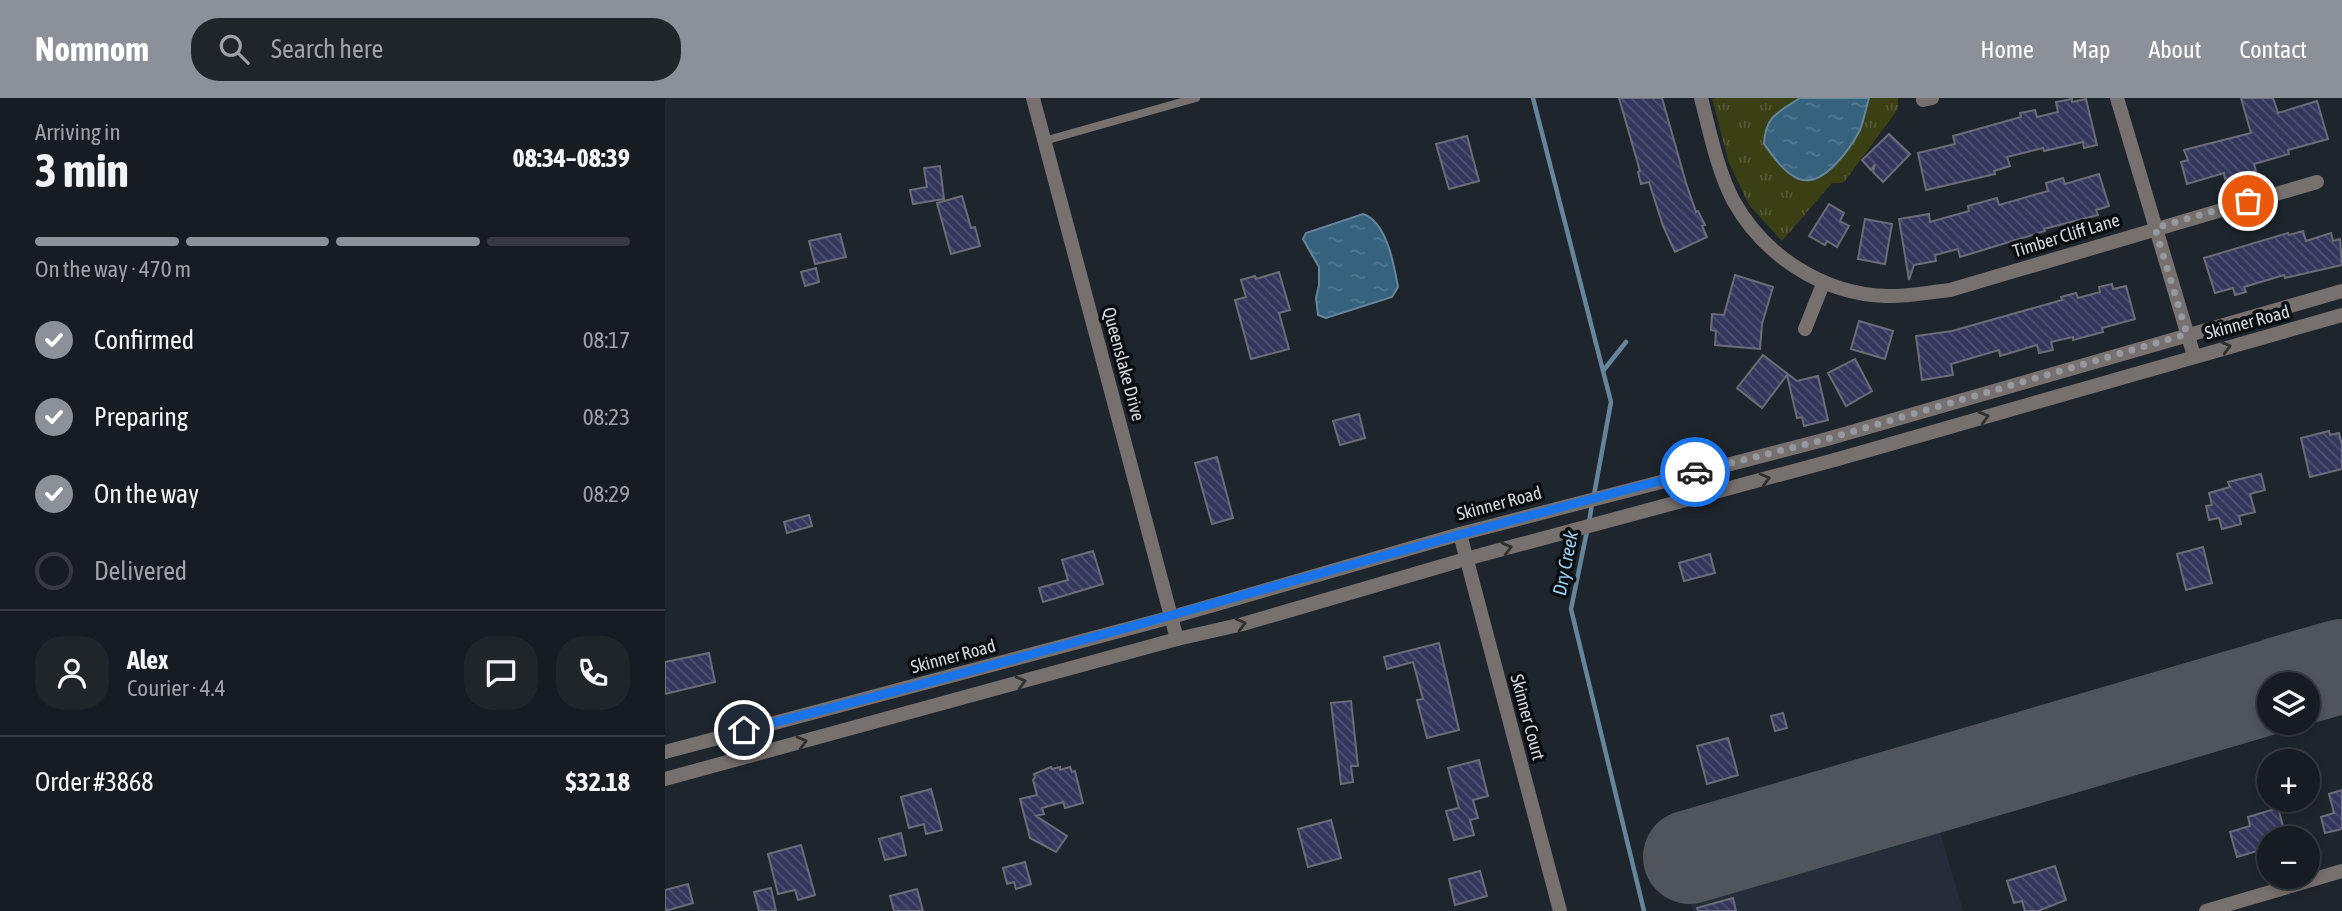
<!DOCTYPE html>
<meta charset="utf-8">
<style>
:root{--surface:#171c22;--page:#20252a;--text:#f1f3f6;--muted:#9ea1a5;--line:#363a40;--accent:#8c9099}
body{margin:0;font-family:"Asap Condensed",sans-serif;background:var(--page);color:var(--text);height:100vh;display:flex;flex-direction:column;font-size:26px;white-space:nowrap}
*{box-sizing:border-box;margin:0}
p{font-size:23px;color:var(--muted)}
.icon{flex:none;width:38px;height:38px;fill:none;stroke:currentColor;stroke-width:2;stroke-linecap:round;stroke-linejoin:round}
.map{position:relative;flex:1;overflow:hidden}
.side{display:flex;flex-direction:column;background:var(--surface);width:665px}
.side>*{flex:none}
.tools{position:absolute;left:1592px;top:574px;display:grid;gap:14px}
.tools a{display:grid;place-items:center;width:63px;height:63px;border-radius:50%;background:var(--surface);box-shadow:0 4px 10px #0003,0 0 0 2px var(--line);font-size:35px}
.pin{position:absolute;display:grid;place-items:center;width:60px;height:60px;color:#fff;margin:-30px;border:4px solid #fff;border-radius:50%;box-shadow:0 2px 7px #0007}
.courier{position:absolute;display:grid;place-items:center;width:70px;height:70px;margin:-35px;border:5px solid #1a73e8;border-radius:50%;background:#fff;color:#222;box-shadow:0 2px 9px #0007}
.overview em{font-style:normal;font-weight:700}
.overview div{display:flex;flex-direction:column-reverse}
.overview{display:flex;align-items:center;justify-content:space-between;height:119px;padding:0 35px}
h1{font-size:46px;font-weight:700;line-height:52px}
.bar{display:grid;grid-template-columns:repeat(4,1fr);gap:10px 7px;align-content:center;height:84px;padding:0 35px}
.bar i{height:9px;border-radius:5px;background:var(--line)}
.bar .active{background:var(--accent)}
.bar p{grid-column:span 4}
.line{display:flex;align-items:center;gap:18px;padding:0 35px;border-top:2px solid var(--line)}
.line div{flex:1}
.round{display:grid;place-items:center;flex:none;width:74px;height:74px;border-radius:28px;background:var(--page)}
ol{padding:0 35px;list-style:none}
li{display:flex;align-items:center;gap:21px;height:77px}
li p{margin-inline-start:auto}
li .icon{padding:7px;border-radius:50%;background:var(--accent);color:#fff;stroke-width:4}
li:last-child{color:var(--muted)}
li i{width:38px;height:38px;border:4px solid var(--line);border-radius:50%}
header{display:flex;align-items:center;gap:42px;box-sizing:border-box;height:98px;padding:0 35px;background:var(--accent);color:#fff}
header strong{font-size:33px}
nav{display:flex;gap:38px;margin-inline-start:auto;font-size:24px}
.search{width:490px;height:63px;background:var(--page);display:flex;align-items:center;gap:18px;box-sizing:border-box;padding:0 24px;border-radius:28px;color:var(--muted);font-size:26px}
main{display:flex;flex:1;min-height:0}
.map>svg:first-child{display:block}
</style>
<header>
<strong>Nomnom</strong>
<div class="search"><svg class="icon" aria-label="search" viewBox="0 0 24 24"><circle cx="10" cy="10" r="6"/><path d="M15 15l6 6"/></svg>Search here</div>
<nav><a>Home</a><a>Map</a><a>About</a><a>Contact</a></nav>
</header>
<main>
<section class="side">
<div class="overview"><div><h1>3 min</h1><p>Arriving in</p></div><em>08:34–08:39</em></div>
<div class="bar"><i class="active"></i><i class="active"></i><i class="active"></i><i></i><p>On the way · 470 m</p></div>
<ol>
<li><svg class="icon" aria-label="check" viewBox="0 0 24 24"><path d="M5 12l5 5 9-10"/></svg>Confirmed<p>08:17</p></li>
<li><svg class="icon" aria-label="check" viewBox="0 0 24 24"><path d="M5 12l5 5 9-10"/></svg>Preparing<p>08:23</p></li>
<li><svg class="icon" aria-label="check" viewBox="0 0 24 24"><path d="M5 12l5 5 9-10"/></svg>On the way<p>08:29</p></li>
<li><i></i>Delivered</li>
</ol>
<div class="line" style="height:126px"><a class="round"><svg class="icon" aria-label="person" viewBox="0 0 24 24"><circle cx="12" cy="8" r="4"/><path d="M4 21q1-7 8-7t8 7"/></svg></a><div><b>Alex</b><p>Courier · 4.4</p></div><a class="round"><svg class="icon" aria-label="chat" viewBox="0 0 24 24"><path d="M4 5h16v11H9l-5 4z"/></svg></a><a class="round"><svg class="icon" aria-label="phone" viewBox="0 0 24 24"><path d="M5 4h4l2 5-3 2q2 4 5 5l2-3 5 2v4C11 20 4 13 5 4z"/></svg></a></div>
<div class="line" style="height:91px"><div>Order #3868</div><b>$32.18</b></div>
</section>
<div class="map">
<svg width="1677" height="813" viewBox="0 0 1677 813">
<defs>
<pattern id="grass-tufts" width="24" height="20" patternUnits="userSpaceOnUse" patternTransform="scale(1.75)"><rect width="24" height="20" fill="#3b3f14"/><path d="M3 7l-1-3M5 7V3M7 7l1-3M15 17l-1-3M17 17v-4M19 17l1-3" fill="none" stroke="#565a36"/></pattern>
<pattern id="water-ripples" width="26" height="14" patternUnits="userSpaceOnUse" patternTransform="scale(1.75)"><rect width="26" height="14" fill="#36627e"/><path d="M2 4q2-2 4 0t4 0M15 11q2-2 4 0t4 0" fill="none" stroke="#527890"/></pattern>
<pattern id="building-back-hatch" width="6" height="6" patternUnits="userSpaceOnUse" patternTransform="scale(1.75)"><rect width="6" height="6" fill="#34365c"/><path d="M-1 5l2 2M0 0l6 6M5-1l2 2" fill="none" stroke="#505273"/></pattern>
</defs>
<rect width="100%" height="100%" fill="#1f252d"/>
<!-- built -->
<path fill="#252d3a" d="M1677 542V599L1643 609V586H1605V621L1271 720 1298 813H1028L1007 736Z"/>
<!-- grass -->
<path fill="url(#grass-tufts)" d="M1051 0H1233V11L1180 83 1176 85H1167L1117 143 1084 107 1064 65 1047 1Z"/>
<!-- water -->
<path fill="url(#water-ripples)" stroke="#65859b" stroke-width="2" d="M1135 0H1204C1201 10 1199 22 1195 32 1185 51 1158 90 1134 81 1119 75 1108 58 1099 46 1100 18 1114 14 1135 0Z
M698 116C722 124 729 167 733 189L727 199 661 220 653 217 651 200 654 187V169L638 141 641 135Z"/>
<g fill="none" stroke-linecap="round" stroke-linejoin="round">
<!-- stream -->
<path stroke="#65859b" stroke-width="4.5" d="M868 0 946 304 929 397
M938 273 961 244
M924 424 927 406
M922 433 906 511 979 813"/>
<!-- runway -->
<path stroke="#50555c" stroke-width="94" d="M1614 586 1677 568
M1025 759 1605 589"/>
</g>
<!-- building -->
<path fill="url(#building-back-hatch)" stroke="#6b6c78" stroke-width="2" d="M954 0H997L1021 85 1031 114 1033 113 1040 127 1037 128 1042 139 1010 154 998 128 984 84 976 86 973 74 975 73Z
M1576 0H1608L1613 15 1652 3 1663 41 1623 52 1624 56 1589 66 1591 73 1560 81 1559 75 1522 86 1516 64 1523 62 1519 52 1586 35Z
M1407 1V4L1421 1 1432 47 1419 50 1418 44 1379 53 1378 50 1342 59 1345 68 1329 73 1330 76 1261 92 1253 55 1290 46 1288 38 1356 19 1355 15 1370 12 1372 19 1393 14 1391 4Z
M1224 36 1245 56 1218 84 1208 74 1210 66 1206 72 1197 62Z
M802 38 814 83 784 91 771 46Z
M275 68 279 101 248 106 245 92 262 89 259 70Z
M1434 76 1444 108 1431 112 1433 117 1379 131 1380 133 1295 159 1293 151 1270 157 1271 163 1249 167 1244 182 1234 121 1264 116 1265 124 1304 113 1303 108 1332 100 1334 107 1383 93 1381 85 1398 80 1400 86Z
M297 98 306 130 310 129 315 148 286 156 272 105Z
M1164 106 1179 115 1175 123 1184 128 1172 149 1162 143 1160 147 1144 138Z
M1200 121 1227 126 1220 166 1193 161Z
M1638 133 1641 143 1666 135 1668 143 1675 141 1677 167 1620 180 1619 177 1579 189 1581 194 1570 197 1568 190 1550 195 1539 160 1623 135 1624 137Z
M175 136 181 159 150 166 144 143Z
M151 170 154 184 140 188 136 174Z
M614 174 625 212 614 215 624 251 586 261 570 202 581 199 576 182 590 178 591 181Z
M1070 177 1108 189 1097 226 1095 251 1050 247 1051 233 1046 232 1047 216 1059 217Z
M1447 186 1448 191 1461 188 1470 221 1437 230 1438 234 1408 242V239L1386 244 1388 252 1374 255 1372 247 1335 258 1334 252 1286 266 1288 277 1257 282 1251 238 1287 233 1397 202 1396 199 1411 195 1413 200 1435 194 1434 189Z
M1194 223 1228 233 1220 261 1186 251Z
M1098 257 1132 283 1153 278 1163 322 1139 328 1137 319 1132 320 1122 277 1097 310 1072 290Z
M1190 261 1207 293 1181 308 1163 275Z
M694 316 700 340 675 347 668 323Z
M1664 333 1665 337 1674 335 1677 347V371L1645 379 1636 340Z
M552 359 568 420 547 426 530 365Z
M1596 376 1600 392 1585 396 1590 414 1574 418 1576 426 1557 431 1554 420 1544 422 1541 408 1547 407 1544 395 1565 389 1563 384Z
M144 417 147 428 122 435 119 424Z
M1538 449 1547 485 1521 492 1512 456Z
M428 453 438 486 378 504 374 490 403 482 397 462Z
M1045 456 1050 475 1019 483 1014 465Z
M774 545 794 632 762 640 752 602 758 601 748 564 722 571 719 559Z
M44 555 50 584 0 596V564Z
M686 603 693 668H686L688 684 676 686 666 605Z
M1118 615 1122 630 1110 633 1106 618Z
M1063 640 1073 677 1042 686 1032 648Z
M814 662 823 698 808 702 813 720 805 722 809 737 789 742 781 713 794 710 783 670Z
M386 669 387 671 395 669V672L405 669 407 674 410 673 418 705 400 710 398 704 377 710 379 716 371 718 402 738 391 754 365 740 355 701 372 697 368 682 370 679 369 676Z
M266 691 277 732 261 736 259 726 244 730 236 699Z
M1677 692V731L1660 735 1656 719 1669 715 1664 696Z
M1613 710 1620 735 1599 741 1602 750 1572 759 1565 734 1585 728 1583 719Z
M666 722 676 760 643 769 633 731Z
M236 735 241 757 220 762 214 741Z
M136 747 150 797 133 802 130 792 113 796 103 756Z
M360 764 366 786 351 791 349 784 342 786 338 770Z
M1390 768 1401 802 1373 813H1360L1357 803 1349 805 1342 783Z
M815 773 822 798 790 807 784 781Z
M23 786 28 805 0 813V792Z
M106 790 111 813H94L89 794Z
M252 791 258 813H229L225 798Z
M1068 800 1071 813H1033L1032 810Z"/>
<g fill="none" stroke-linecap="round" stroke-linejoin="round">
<!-- service -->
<path stroke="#76706e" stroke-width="8" d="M379 43 531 0"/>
<!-- minor -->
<path stroke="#76706e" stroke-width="14" d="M368 0 512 541
M1036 0C1045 34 1052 71 1068 102 1099 158 1158 196 1221 198 1242 199 1264 194 1285 192L1652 84
M1452 0 1529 258
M1258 2 1267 0
M1140 231 1158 186
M795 436 895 813
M1541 813 1677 773"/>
<!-- tertiary -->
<path stroke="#76706e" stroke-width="14" d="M0 654 507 519 795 436 1162 341 1677 193
M0 681 512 541 578 526 801 461 1173 361 1677 217"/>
</g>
<!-- one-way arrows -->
<defs><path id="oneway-chevron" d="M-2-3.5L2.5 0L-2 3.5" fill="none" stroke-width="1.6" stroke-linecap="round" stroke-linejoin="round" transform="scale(1.75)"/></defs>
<g stroke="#303032">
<use href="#oneway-chevron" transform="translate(1561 249) rotate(-15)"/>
<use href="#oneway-chevron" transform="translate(1319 319) rotate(-16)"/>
<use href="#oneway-chevron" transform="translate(1100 381) rotate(-15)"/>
<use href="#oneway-chevron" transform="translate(842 450) rotate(-15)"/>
<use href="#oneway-chevron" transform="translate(576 526) rotate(-14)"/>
<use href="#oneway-chevron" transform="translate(356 584) rotate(-15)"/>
<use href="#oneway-chevron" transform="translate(137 644) rotate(-15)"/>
</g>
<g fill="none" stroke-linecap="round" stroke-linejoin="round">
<!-- done -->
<path stroke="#9599a0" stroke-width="7" stroke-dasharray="0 12.6" d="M1030 374 1162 341 1522 236 1490 130 1583 103"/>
<!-- route -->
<path stroke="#1a73e8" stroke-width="9" d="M79 632C398 553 711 455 1030 374"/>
</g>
<g text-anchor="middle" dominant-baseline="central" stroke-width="7" stroke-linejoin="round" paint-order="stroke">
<!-- street labels -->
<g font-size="18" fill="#d4d8de" stroke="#0b0e11">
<text transform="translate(1401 137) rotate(-17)">Timber Cliff Lane</text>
<text transform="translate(1582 224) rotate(-15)">Skinner Road</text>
<text transform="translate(459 266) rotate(75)">Queenslake Drive</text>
<text transform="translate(834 405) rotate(-15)">Skinner Road</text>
<text transform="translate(288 558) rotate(-15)">Skinner Road</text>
<text transform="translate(863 619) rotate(75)">Skinner Court</text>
</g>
<!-- water labels -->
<g font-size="19" font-style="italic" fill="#9dd5fa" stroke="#0b0e11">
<text transform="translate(900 465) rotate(-79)">Dry Creek</text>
</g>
</g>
</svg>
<div class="tools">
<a><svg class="icon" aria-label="layers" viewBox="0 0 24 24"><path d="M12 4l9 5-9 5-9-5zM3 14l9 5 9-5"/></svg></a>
<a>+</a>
<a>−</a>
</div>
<div class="pin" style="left:1583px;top:103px;background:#ea580c"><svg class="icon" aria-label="bag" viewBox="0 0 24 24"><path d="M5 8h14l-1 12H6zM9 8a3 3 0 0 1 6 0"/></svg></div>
<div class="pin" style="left:79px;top:632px;background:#1f2937"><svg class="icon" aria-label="home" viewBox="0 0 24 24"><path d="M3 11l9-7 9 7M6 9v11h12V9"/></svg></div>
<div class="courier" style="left:1030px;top:374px"><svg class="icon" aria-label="car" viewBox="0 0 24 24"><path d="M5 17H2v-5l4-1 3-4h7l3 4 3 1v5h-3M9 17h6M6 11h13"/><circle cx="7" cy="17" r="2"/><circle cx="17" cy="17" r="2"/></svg></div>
</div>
</main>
